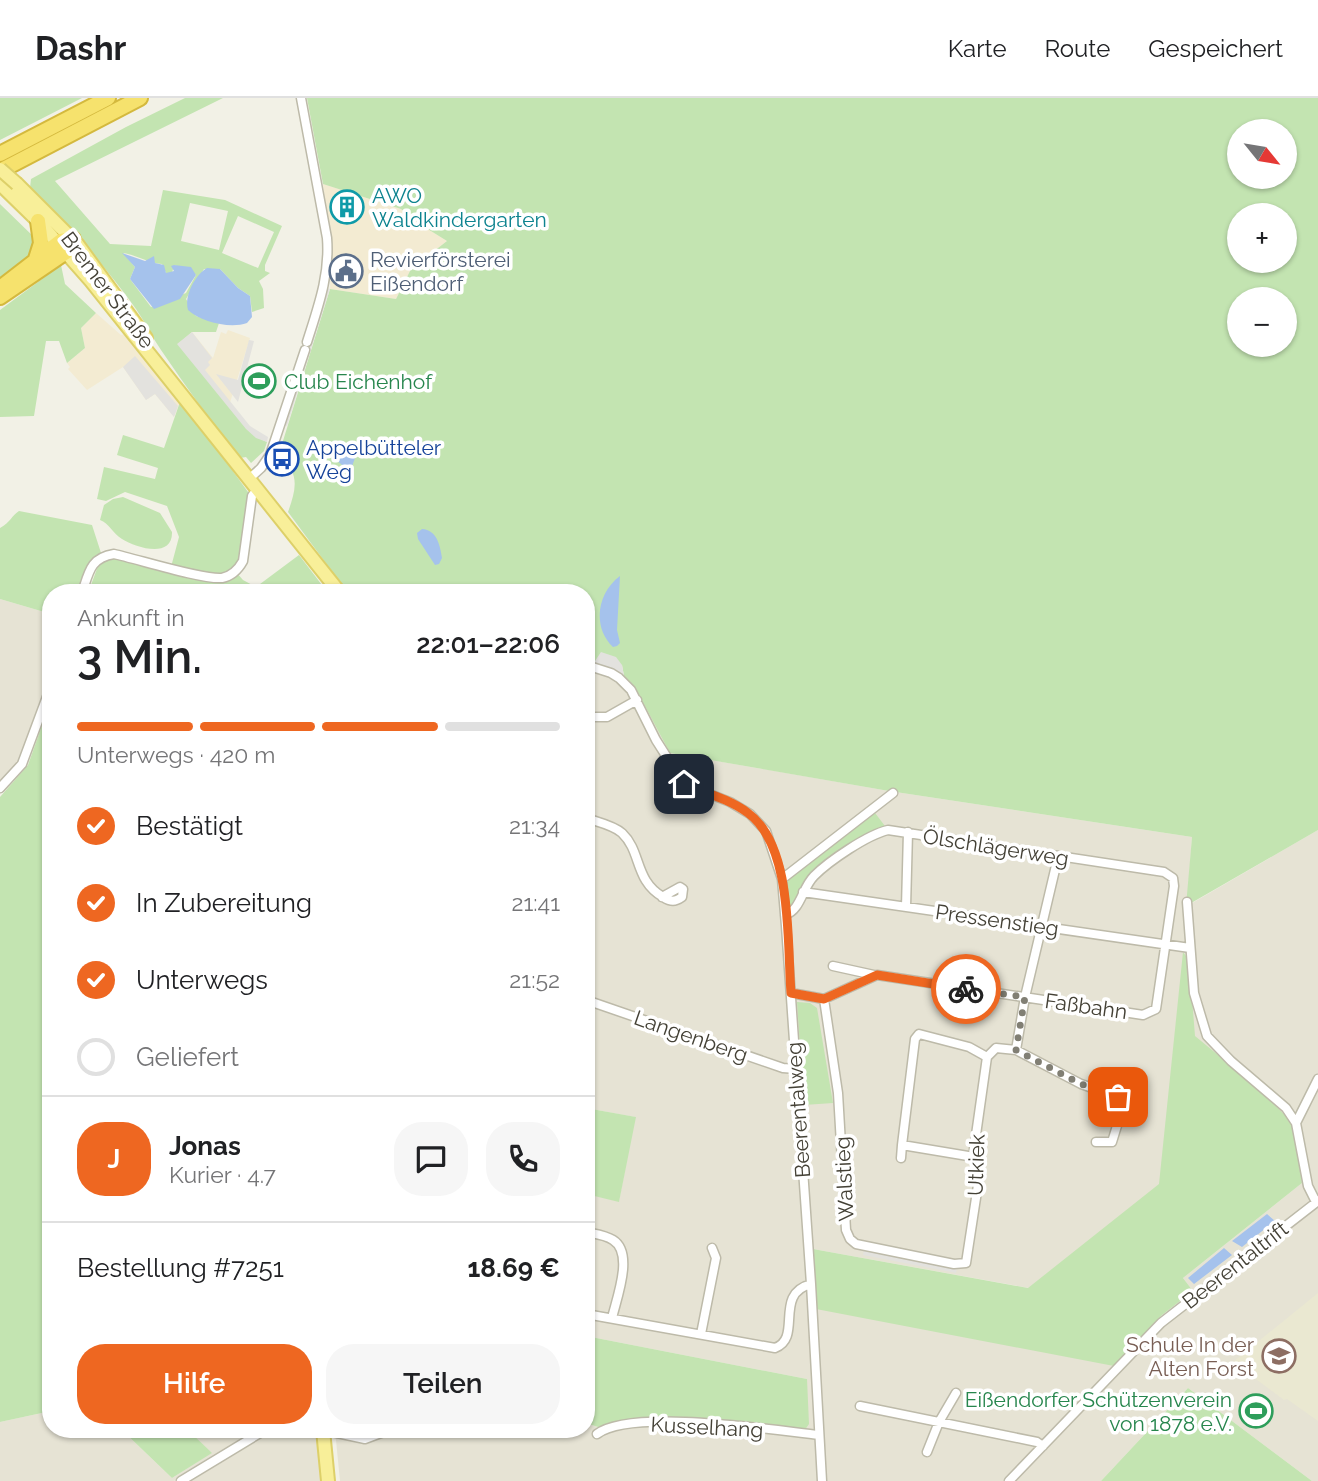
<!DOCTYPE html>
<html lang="de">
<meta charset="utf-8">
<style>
:root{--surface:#fff;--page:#f6f6f6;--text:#202124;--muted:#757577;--line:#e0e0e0;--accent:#ee6721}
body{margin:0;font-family:Raleway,sans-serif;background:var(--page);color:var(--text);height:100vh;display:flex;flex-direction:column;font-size:26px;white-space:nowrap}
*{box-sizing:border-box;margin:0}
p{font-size:23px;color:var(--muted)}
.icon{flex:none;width:38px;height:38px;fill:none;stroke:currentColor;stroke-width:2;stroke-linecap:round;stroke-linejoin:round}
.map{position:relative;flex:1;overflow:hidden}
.sheet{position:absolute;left:42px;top:486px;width:553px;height:854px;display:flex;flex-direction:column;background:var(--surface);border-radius:28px;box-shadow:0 2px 5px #0004}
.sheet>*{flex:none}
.needle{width:46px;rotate:120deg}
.fabs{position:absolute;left:1227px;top:21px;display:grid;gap:14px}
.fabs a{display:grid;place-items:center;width:70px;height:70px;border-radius:50%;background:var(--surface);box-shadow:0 2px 5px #0004;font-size:35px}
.pin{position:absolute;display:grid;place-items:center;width:60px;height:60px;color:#fff;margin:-30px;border-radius:14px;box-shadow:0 4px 10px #0006}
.courier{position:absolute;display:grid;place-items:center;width:70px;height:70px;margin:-35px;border:5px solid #ee6721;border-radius:50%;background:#fff;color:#222;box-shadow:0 2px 9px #0007}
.headline em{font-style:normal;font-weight:600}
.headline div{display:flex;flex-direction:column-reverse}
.headline{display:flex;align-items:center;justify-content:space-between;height:119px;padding:0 35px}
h1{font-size:46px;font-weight:600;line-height:52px}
.bar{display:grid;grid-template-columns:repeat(4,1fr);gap:10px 7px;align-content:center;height:84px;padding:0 35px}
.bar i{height:9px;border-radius:5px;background:var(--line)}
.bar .active{background:var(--accent)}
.bar p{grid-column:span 4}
.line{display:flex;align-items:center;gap:18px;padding:0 35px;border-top:2px solid var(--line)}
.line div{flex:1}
.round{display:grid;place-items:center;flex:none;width:74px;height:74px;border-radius:28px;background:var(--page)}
ol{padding:0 35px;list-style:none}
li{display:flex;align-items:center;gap:21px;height:77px}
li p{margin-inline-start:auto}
li .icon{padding:7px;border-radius:50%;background:var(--accent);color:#fff;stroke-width:4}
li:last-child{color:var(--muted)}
li i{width:38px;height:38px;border:4px solid var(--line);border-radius:50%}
.cta{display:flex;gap:14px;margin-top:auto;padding:14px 35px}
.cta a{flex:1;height:80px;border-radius:28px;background:var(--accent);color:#fff;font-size:28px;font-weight:600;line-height:80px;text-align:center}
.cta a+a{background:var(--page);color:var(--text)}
header{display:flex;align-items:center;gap:42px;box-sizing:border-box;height:98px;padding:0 35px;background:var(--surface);border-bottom:2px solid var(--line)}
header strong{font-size:33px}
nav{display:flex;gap:38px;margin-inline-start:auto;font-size:24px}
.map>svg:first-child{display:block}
</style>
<header>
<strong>Dashr</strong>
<nav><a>Karte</a><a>Route</a><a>Gespeichert</a></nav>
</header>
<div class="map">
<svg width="1318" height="1383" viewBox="0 0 1318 1383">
<rect width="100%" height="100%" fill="#f2f1e6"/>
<!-- residential -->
<path fill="#e6e3d4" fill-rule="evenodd" d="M0 501 51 516V583L19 664 0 686Z
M586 564 624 578 638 595 671 655 889 693 1192 739 1187 808 1318 732V1383H1312L1188 1290 1101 1383H340L335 1332H586V1325L604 1331 807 1281 586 1238V1096L619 1103 635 1019 586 1010ZM1189 1065 1302 1085 1183 1180 1193 1193 1162 1217 1114 1268 813 1151 1029 1190Z
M51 1313V1332H122L172 1380 211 1355 188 1332H258L174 1383H0V1324Z
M272 1332H316L322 1383H191Z"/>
<!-- commercial -->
<path fill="#f3ebd2" d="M323 86 401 111 418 125 447 143 411 171 396 201 330 191 332 159Z
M96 215 121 237 125 236 180 304 174 319 155 296 146 302 123 269 87 292 68 271 70 269 67 265 85 250 81 230Z
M228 232 250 240 228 311 173 242 192 234 213 260 221 234 226 236Z"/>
<!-- education -->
<path fill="#eae8d1" d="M1318 1195V1323L1287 1301 1284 1302 1233 1264Z"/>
<!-- green -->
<path fill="#c3e4b1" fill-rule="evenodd" d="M0 0H82L0 42Z
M185 0H223L55 83 110 146 151 148 163 92 225 102 282 128 265 167V173L270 175 259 183 263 191 264 210 252 214 250 198 238 190 220 171H204L186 201 196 218 219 225 216 234H192L178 246 256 339 267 344 264 353 251 365 246 359 240 360C212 325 186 289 161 252 152 239 145 224 136 211 105 167 68 128 30 90L31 81 126 29ZM190 105 228 113 219 152 181 143ZM238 118 274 134 258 170 222 155ZM123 155C137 157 148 165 162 166L166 175H172L174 167 192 173 196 177 186 195 151 209 130 181 135 169Z
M307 0H1318V732L1186 808 1192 739 889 693 670 655 638 595 624 578 622 567 586 564V495H348L288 414C296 392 301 373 278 359L330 191 396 201 411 171 447 143 418 125 401 111 323 86ZM1239 33H1284V79H1239ZM1239 117H1284V163H1239ZM1239 201H1284V247H1239Z
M0 106 36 141 33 159 0 181Z
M61 167 65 186 96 215 81 230 85 250 67 265 59 243H46L34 318 0 319V212Z
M181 301 253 401 245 455 236 474 243 482 256 489 299 457 328 495H88L101 460 82 495H51V516L0 501V430C11 424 11 418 19 413L92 427 102 458 171 469 179 439 167 408 125 394 106 403 97 401 104 369 155 381 158 370 117 357 123 337 164 350Z
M123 399 160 415 172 434C173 461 136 450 122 441 113 436 109 425 100 422L104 407 113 401Z
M51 602V1313L0 1324V699L28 667Z
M872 711 888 732 824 769 795 812 788 809 782 781Z
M1183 854 1189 862 1195 938 1252 985 1293 1025 1302 1085 1183 1180 1193 1193 1162 1217 1114 1268 816 1211 813 1151 1028 1190 1159 1086Z
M797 904 810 905 817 910 833 1005 804 1007Z
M586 1010 636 1019 619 1104 586 1096Z
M586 1238 807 1281 809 1326 802 1336 682 1323 604 1331 586 1325Z
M1188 1290 1312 1383H1101Z
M122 1332H188L212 1355 172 1380Z"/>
<!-- parking -->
<path fill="#e3e2de" d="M326 190 330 191 287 328 283 326Z
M192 234 212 260 208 264 210 267 205 272 250 328 268 339 267 344 256 340 246 331 177 246Z
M249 242 254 243 238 304 216 276 238 282Z
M135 258 178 308 174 319 155 296 146 302 123 269Z
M601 554 616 559 622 567 624 578 593 566Z
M864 1152 957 1170 956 1175 863 1157Z"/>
<!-- water -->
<path fill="#a5c2ec" d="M122 155 145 163 154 158 155 165 164 167 166 175 174 173 171 168 174 167 191 169 196 177 180 201 154 211 130 181 135 169Z
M207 170 220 171 238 190 250 198 252 219 247 225C230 231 201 224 188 212 184 198 195 177 207 170Z
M350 347 357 349 358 352 351 371H347L336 362 337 355Z
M422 431C437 432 440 447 442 460L439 466 435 467 418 441 417 435Z
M620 478 617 532 620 545 617 548 613 549C592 529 597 495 620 478Z
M1267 1116 1275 1123 1242 1149 1232 1143Z
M1224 1150 1232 1157 1194 1186 1188 1180Z"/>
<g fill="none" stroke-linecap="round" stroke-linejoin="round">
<defs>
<path id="street" d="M301 0 327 140C330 177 318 209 307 244
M250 380 261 370 270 357 305 252
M82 495C89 474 90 460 114 456 137 461 203 482 222 480 232 478 238 472 243 463L252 398 258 390
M586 567 611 575 619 580 631 592 656 642 684 686 730 704 750 716 766 733 782 781 786 828 811 1186 822 1383
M586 619H607L637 602
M0 690 22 666 51 588
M586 720C597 724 613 727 622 735 642 754 634 782 663 799 671 804 675 804 682 799L683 791 680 789 662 799
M782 781 893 695
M803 794 1190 850
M1187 804 1194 895 1207 938 1231 963 1286 1010 1296 1025
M906 809 908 734
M785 817C801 812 802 790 814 778 829 763 867 737 888 732L1164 774 1173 780 1174 788 1156 911 1143 917 877 877 824 901 791 895
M833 868 874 877
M824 901 838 995 846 1132 850 1141 856 1146 954 1166 966 1165 978 1087 974 1051 987 959 996 950 1016 952 1081 986 1118 999 1124 1005 1112 1044H1096
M586 902 783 970 796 971
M1016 952 1025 899 1058 759
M902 1047 915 941 919 936 969 949 987 959
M901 1060 902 1047 974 1059
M1316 1104 1308 1088 1296 1025 1318 981
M586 1134C595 1136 605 1137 613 1142 634 1155 617 1199 612 1220
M586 1216 775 1250C803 1240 773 1196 811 1186
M701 1236 716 1160 712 1150
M860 1308 1037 1344 1043 1348
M323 1332 365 1341 389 1332
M597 1336C632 1310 772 1332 819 1337
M927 1354 939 1324 956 1295
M181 1383 265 1332
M1009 1383 1161 1225 1318 1103"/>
<path id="primary" d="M0 86 38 123 91 183 340 495
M17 86 78 147 146 240
M323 1332 328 1383"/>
<path id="highway" d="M0 56 108 0
M0 73 140 0
M35 164 41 145 38 123
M0 190 61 143 73 141 66 154 0 199"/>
</defs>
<!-- street casing -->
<use href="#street" stroke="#bdbaa9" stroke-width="11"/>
<!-- primary casing -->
<use href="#primary" stroke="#ddd069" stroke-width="16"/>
<!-- highway casing -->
<use href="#highway" stroke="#d4b93e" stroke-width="18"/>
<!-- street -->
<use href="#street" stroke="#fff" stroke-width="8"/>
<!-- primary -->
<use href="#primary" stroke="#f8ef99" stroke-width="12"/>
<!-- highway -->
<use href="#highway" stroke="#f6e26d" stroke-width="14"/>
<defs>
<path id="primary-bridge" d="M0 71 17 86"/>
</defs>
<!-- primary-bridge casing -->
<use href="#primary-bridge" stroke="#ddd069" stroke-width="16" stroke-linecap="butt"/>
<!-- primary-bridge -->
<use href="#primary-bridge" stroke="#f8ef99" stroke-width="12"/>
</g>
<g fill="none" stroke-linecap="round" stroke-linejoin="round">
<!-- done -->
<path stroke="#817f74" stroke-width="7" stroke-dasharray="0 12.6" d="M966 891 1025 899 1016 952 1081 986 1118 999"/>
<!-- route -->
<path stroke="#ee6721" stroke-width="9" d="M684 686C706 695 729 701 748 715 793 748 787 844 791 895L824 901 877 877 966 891"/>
</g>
<!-- icons -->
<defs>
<symbol id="building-ring" viewBox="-11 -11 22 22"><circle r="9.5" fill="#fff" stroke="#0f9aa8" stroke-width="1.5"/><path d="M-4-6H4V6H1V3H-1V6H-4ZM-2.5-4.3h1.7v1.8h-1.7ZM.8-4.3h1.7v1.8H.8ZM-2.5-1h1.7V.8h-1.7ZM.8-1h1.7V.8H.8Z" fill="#0f9aa8"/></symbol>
<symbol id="civic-ring" viewBox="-11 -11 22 22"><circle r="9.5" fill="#fff" stroke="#5c6f8a" stroke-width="1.5"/><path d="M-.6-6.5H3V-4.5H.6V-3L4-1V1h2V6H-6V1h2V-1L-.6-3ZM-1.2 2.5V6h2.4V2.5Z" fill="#5c6f8a"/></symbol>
<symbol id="stadium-ring" viewBox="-11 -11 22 22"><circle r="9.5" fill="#fff" stroke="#2e9e5b" stroke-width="1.5"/><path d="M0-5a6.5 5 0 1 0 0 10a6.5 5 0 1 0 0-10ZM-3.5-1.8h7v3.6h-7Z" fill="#2e9e5b"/></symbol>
<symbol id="bus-ring" viewBox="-11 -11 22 22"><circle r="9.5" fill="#fff" stroke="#1a4fb4" stroke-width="1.5"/><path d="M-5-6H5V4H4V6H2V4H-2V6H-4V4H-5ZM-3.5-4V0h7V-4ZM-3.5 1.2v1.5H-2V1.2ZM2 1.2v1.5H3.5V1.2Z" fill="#1a4fb4"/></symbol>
<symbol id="school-ring" viewBox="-11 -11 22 22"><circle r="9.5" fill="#fff" stroke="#8d6e63" stroke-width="1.5"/><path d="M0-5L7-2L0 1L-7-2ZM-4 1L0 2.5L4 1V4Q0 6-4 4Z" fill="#8d6e63"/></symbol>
</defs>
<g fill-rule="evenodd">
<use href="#building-ring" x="328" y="90" width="38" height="38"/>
<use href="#civic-ring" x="327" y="154" width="38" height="38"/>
<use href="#stadium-ring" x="240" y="264" width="38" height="38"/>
<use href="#bus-ring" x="263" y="342" width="38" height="38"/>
<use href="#school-ring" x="1260" y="1239" width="38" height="38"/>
<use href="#stadium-ring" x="1237" y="1294" width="38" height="38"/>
</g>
<g text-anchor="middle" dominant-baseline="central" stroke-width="7" stroke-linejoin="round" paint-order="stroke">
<!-- culture labels -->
<g font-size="21" fill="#0d838f" stroke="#fff" text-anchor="start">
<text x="372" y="97">AWO<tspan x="372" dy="24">Waldkindergarten</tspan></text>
</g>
<!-- service labels -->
<g font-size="21" fill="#4e5e75" stroke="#fff" text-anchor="start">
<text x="370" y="161">Revierförsterei<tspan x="370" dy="24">Eißendorf</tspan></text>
</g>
<!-- street labels -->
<g font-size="21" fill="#444136" stroke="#fff">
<text transform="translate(108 192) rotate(53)">Bremer Straße</text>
<text transform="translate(996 749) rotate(9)">Ölschlägerweg</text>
<text transform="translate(997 822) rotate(8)">Pressenstieg</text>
<text transform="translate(1086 908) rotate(8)">Faßbahn</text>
<text transform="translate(691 938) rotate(19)">Langenberg</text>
<text transform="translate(798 1012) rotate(-94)">Beerentalweg</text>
<text transform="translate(976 1067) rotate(-88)">Utkiek</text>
<text transform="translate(844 1081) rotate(-93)">Walstieg</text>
<text transform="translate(1235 1167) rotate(-38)">Beerentaltrift</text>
<text transform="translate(707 1329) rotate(3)">Kusselhang</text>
</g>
<!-- leisure labels -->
<g font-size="21" fill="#27864d" stroke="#fff" text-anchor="start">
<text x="284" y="283">Club Eichenhof</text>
<text x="1232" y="1301" text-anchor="end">Eißendorfer Schützenverein<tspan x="1232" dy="24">von 1878 e.V.</tspan></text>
</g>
<!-- transit labels -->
<g font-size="21" fill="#164399" stroke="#fff" text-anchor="start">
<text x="306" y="349">Appelbütteler<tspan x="306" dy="24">Weg</tspan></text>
</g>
<!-- education labels -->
<g font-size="21" fill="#785e54" stroke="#fff" text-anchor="end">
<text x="1254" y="1246">Schule In der<tspan x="1254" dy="24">Alten Forst</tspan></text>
</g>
</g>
</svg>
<div class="fabs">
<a><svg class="needle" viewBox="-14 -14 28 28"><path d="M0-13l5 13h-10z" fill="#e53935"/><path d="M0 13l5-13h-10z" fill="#757577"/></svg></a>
<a>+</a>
<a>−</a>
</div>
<div class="pin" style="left:1118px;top:999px;background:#ea580c"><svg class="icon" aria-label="bag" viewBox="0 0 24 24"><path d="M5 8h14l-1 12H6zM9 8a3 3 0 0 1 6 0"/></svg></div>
<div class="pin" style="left:684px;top:686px;background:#1f2937"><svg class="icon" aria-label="home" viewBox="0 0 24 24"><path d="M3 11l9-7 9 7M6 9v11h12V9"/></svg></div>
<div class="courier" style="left:966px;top:891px"><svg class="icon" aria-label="bike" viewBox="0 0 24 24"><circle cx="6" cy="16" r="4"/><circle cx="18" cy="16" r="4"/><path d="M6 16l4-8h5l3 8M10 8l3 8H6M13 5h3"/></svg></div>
<section class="sheet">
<div class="headline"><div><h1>3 Min.</h1><p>Ankunft in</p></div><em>22:01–22:06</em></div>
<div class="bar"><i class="active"></i><i class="active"></i><i class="active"></i><i></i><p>Unterwegs · 420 m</p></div>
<ol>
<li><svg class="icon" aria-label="check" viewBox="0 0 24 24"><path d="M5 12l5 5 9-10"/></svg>Bestätigt<p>21:34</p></li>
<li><svg class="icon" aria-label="check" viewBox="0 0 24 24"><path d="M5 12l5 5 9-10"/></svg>In Zubereitung<p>21:41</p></li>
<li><svg class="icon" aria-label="check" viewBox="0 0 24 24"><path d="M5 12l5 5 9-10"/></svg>Unterwegs<p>21:52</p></li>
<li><i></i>Geliefert</li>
</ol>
<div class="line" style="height:126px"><b class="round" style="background:var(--accent);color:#fff">J</b><div><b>Jonas</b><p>Kurier · 4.7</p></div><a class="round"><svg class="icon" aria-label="chat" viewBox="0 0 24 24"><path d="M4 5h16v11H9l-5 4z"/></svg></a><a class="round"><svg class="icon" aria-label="phone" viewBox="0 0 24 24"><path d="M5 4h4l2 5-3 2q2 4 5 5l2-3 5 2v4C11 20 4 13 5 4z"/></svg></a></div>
<div class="line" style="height:91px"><div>Bestellung #7251</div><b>18.69 €</b></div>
<div class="cta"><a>Hilfe</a><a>Teilen</a></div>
</section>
</div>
